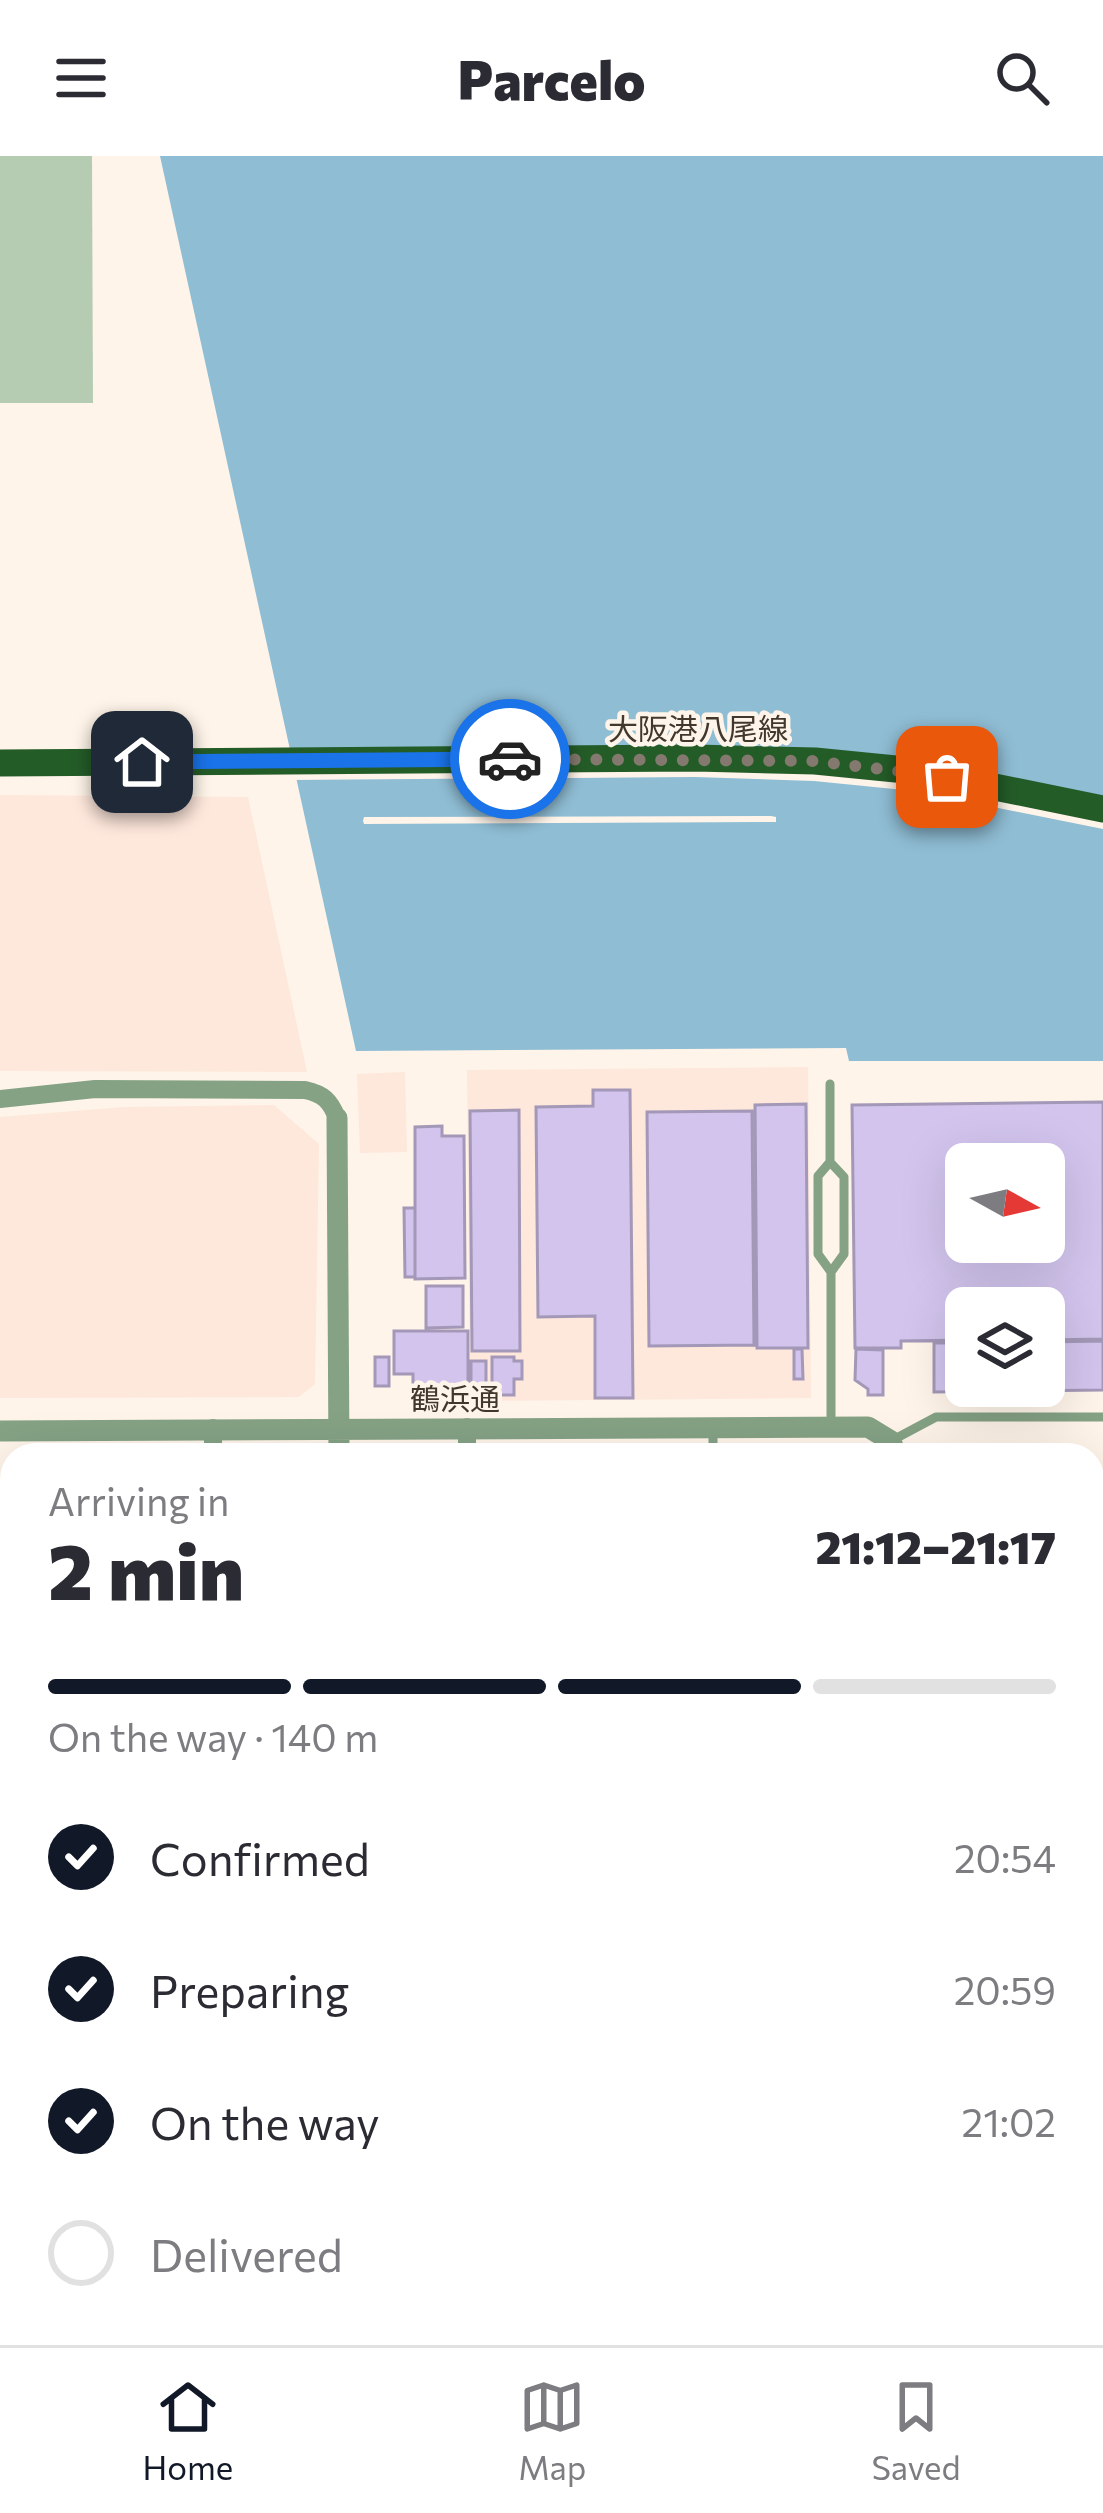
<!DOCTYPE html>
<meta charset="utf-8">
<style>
:root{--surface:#fff;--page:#f7f7f7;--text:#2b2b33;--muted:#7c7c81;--line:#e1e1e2;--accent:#111827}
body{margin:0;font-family:Commissioner,"Noto Sans JP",sans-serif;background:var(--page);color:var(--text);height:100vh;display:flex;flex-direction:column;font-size:45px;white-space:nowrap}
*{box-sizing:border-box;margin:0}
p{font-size:39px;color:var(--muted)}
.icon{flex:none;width:66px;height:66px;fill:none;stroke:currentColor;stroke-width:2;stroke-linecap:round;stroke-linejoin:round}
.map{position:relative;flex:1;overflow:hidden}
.sheet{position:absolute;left:0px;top:1287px;width:1104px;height:903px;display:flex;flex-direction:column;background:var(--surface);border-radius:36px 36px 0 0;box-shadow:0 12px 48px #0002}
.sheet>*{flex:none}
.needle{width:78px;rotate:98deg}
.tools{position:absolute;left:945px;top:987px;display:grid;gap:24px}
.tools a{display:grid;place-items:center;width:120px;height:120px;border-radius:18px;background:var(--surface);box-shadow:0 12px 48px #0002;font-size:60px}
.pin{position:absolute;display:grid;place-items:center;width:102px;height:102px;color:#fff;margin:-51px;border-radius:24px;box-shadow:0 6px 18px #0006}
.courier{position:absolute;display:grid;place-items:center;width:120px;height:120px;margin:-60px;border:9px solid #1a73e8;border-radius:50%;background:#fff;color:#222;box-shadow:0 3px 15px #0007}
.headline em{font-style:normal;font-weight:800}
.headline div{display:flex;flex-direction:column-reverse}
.headline{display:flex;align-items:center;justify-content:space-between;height:204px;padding:0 48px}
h1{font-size:78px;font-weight:800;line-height:90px}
.bar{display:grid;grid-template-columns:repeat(4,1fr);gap:18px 12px;align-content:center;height:144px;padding:0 48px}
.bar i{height:15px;border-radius:9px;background:var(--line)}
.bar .on{background:var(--accent)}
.bar p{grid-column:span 4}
ol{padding:0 48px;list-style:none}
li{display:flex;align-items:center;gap:36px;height:132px}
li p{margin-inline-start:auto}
li .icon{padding:12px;border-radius:50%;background:var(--accent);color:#fff;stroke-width:4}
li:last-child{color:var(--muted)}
li i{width:66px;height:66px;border:6px solid var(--line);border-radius:50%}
header{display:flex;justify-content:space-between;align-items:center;height:156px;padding:0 48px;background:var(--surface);font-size:54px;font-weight:800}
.dock{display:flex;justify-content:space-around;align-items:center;height:168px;border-top:3px solid var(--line);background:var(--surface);font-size:33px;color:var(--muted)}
.dock a{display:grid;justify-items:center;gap:6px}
.dock .on{color:var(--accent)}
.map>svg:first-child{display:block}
</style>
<header><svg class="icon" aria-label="menu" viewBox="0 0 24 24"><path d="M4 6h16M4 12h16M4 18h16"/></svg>Parcelo<svg class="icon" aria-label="search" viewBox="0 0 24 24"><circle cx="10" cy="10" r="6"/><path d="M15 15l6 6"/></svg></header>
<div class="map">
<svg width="1103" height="2189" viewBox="0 0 1103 2189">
<rect width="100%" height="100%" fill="#fef4e9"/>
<!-- industrial -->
<path fill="#fee7db" d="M0 639 248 641 307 916 0 915Z
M808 911 811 1242 470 1245 467 914Z
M405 916 407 996 360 997 357 918Z
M274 949 319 988 315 1228 299 1241 0 1242V961L125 951Z
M1103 1640V1838L1092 1841V1643Z
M1103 1872V1991H1092V1874Z
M0 2109H12V2178H474L478 2189H0Z"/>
<!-- green -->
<path fill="#b5ccb3" d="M0 0H92L93 247H0Z"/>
<!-- water -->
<path fill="#8fbdd4" d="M160 0H1103V905H849L846 892 356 895Z"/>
<!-- pier -->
<path fill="#fef4e9" d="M570 592 1103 642V673L914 635 814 625 695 621 290 624 284 594Z
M771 660 776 661V666L364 668 363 665 364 661Z"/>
<!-- building -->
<path fill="#d2c4ed" stroke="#a398b7" stroke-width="3" fill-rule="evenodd" d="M593 934H630L633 1242H595V1160L538 1161 536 951 593 950Z
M1103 946V1183L1044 1184V1152H966V1184L901 1185V1192H855L852 949ZM966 1008H1044V1086H966Z
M806 948 808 1192H757L755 949Z
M519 954 520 1195H472L470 955Z
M752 955 754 1189 649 1190 647 956Z
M442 970V980H464L465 1122 415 1123V971Z
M404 1052H415V1121H405Z
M426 1130H463V1171L426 1172Z
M394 1175H468V1242L413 1243V1218H394Z
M1103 1185V1234L934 1236V1187H966V1230H1044V1186Z
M794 1193H802L803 1223H794Z
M856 1193 883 1194V1239H868V1233L855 1224Z
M375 1201H389V1230H375Z
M492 1201H514V1205H522V1223H514V1239H492Z
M471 1205H486V1235H480V1241H475V1235H471Z
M1103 1336V1437L1093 1439 1092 1339Z
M1103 1648V1714L1092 1717V1650Z
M2 1723H12V1758H4Z
M0 1761H12V1789H1Z
M4 1810H12V1841H4Z
M0 1908H9L11 2001 0 2002Z
M0 2112H12V2178H237V2189H0Z
M396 2178H469L473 2189H388Z
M542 2178H581L585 2189H546Z"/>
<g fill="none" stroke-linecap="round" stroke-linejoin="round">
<!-- service -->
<path stroke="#85a285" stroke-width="9" d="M830 928V1006L818 1020V1098L831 1116V1267
M830 1006 844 1021V1098L831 1116
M713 1270V1299
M891 1285 936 1261H1103
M1092 1631 1103 1629
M1092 1747 1103 1745
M1092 1858 1103 1855"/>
<!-- minor -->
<path stroke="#85a285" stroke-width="18" d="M0 943 95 933 305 934C323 938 330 944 337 962
M467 1271V1299
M213 1272V1299
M0 1571H12
M0 1800H12
M0 1889H12
M778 2178 782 2189
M852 2189 863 2178"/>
<!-- tertiary -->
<path stroke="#85a285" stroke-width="21" d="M337 962 339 1299
M0 1275 868 1271 891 1285 896 1299
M0 2072H12
M503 2178 508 2189"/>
<!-- primary -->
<path stroke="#245c28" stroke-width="27" d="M0 607 696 602 815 605 916 615 1103 653
M0 1669 12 1670
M0 1695H12
M820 2189 832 2178"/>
</g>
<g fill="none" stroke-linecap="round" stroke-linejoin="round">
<!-- done -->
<path stroke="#83796e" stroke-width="12" stroke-dasharray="0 21.6" d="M510 603 814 605 947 621"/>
<!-- route -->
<path stroke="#1a73e8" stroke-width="15" d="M142 606 510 603"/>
</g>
<g text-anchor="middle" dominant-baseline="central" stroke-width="9" stroke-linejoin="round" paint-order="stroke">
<!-- street labels -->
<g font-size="30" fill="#41372c" stroke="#fef4e9">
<text x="698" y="571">大阪港八尾線</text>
<text x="455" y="1241">鶴浜通</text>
</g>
</g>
</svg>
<div class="tools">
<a><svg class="needle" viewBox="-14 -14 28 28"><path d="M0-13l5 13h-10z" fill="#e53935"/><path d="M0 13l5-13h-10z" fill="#7c7c81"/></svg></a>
<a><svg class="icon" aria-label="layers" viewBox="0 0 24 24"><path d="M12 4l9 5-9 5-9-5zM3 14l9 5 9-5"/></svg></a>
</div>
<div class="pin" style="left:947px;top:621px;background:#ea580c"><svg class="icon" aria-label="bag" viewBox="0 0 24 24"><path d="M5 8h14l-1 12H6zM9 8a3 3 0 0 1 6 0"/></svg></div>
<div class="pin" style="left:142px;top:606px;background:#1f2937"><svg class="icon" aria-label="home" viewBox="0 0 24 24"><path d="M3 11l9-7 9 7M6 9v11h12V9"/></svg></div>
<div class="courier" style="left:510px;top:603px"><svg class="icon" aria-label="car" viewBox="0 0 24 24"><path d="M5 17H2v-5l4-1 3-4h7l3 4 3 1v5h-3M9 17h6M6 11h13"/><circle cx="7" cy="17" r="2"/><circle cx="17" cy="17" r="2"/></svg></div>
<section class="sheet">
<div class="headline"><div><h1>2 min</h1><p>Arriving in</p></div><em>21:12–21:17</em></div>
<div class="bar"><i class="on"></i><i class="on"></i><i class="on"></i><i></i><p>On the way · 140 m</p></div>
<ol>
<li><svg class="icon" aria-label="check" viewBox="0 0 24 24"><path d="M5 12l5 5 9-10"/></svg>Confirmed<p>20:54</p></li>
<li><svg class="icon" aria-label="check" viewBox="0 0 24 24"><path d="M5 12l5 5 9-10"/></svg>Preparing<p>20:59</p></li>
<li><svg class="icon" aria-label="check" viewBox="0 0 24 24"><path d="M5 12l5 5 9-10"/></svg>On the way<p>21:02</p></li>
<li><i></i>Delivered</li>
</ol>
</section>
</div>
<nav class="dock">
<a class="on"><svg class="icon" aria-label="home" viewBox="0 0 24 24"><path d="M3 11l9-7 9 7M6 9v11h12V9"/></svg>Home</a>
<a><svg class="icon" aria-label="map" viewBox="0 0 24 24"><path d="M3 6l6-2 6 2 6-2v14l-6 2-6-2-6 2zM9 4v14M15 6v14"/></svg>Map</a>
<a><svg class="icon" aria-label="saved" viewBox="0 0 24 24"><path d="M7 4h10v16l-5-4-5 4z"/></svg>Saved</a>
</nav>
